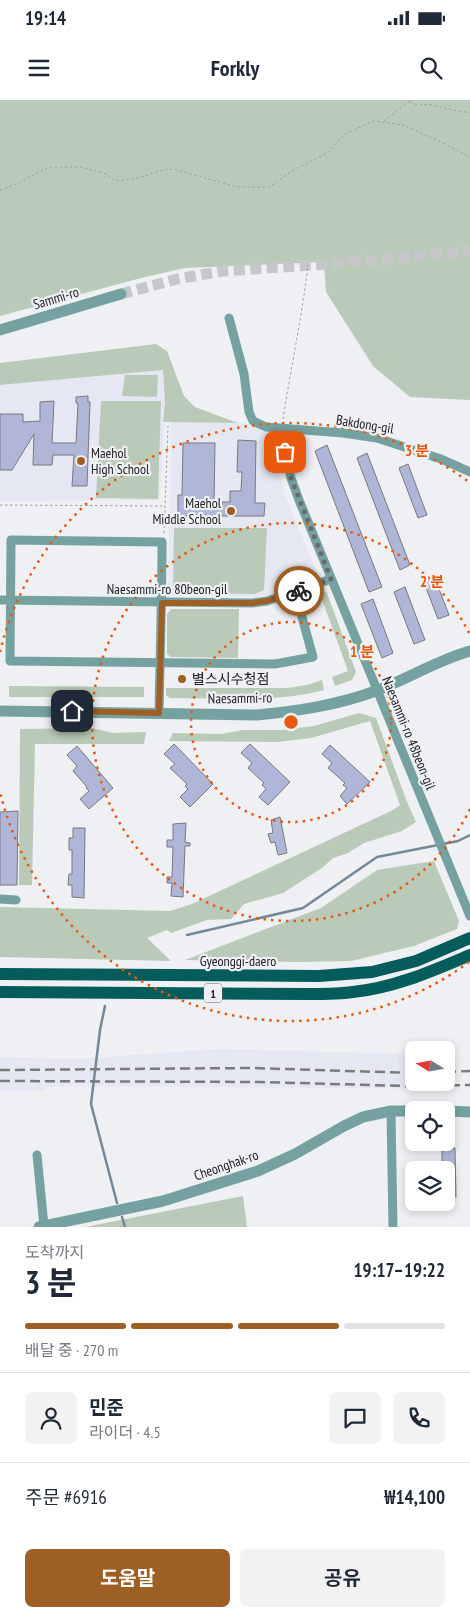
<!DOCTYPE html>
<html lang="ko">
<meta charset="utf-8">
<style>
:root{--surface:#fff;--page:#f2f2f3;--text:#1f2937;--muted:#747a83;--line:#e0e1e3;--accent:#9e5f25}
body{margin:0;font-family:"PT Sans Narrow","Noto Sans KR",sans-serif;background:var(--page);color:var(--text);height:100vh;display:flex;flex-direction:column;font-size:19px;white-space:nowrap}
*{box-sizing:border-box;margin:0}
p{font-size:16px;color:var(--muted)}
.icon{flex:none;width:28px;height:28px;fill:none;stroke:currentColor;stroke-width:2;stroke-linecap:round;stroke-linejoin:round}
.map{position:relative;height:1127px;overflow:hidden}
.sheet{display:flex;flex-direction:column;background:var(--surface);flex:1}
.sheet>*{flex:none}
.needle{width:32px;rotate:281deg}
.fabs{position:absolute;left:405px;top:941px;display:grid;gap:10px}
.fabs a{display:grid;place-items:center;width:50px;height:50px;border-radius:8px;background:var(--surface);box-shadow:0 2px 8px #0003;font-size:25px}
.pin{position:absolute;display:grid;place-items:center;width:42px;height:42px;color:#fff;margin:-21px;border-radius:10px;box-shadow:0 2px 8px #0006}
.courier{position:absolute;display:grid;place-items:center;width:50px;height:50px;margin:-25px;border:4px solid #9e5f25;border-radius:50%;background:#fff;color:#222;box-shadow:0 1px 6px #0007}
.overview em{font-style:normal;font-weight:700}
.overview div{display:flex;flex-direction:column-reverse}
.overview{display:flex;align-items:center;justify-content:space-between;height:85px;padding:0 25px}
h1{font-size:32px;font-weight:700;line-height:38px}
.bar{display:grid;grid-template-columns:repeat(4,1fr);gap:8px 5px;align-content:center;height:60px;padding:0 25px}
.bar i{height:6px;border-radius:4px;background:var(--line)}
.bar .current{background:var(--accent)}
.bar p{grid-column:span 4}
.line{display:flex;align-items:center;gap:12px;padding:0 25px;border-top:1px solid var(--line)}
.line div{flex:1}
.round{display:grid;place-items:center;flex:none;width:52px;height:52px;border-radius:8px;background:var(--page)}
.primary-button{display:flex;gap:10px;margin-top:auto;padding:10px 25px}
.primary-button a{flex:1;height:58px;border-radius:8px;background:var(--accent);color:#fff;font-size:20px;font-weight:700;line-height:58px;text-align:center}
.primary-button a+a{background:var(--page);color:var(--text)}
.status{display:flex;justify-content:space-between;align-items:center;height:35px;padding:0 25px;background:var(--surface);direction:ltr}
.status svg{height:14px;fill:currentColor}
header{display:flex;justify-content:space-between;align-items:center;height:65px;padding:0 25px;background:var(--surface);font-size:22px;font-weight:700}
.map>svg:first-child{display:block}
</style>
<div class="status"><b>19:14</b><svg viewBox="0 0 49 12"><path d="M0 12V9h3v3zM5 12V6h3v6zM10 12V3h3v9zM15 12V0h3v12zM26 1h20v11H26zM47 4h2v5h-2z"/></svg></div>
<header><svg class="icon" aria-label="menu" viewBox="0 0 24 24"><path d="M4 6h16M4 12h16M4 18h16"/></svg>Forkly<svg class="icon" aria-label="search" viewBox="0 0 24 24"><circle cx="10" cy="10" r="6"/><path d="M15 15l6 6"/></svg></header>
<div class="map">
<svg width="470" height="1127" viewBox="0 0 470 1127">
<rect width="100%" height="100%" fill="#eff0f3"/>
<!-- built -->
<path fill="#e5e8f3" d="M163 270 165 302 160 400 0 401V285Z
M171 322 245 323 274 335V353L286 398 316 470 313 479 269 495 254 497 171 496 168 492Z
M218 949 414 954V982L444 983 445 989 78 986 46 987 45 991H0V957L77 959Z"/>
<!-- green -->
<path fill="#bacab8" d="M0 0H470V300L410 297 373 266 326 192 324 162 185 168 141 178 0 216Z
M156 244 167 251 184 296 195 307 238 323 163 322 165 302 163 270 0 285V263Z
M125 275H158L157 297 122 296Z
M101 301H161L158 399 96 398Z
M174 428H267L264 490 255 494 173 493Z
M322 490 327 493 356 572 352 580 335 586 332 577 348 571 319 491Z
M171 509H239L238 558 171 557 167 554V514Z
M322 580 324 590C275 603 222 598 170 598L166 595V588H287L307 585Z
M9 586 144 587V597H9Z
M359 613 376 618 407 702 416 722 402 731 364 743 348 753 333 758 322 768 283 793 244 804 231 819 207 820 171 833 167 830 147 838 171 861 0 857V807L170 811 192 804 393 710 400 705 370 621 311 638 277 642 169 641 173 633 221 634 243 630H282L314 626Z
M92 628 113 633 146 632 144 644H35L32 785H19L20 629Z
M434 761 459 821 457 829 414 846 351 861 297 862 185 860 321 808 377 770Z
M243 1096 247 1127H85Z"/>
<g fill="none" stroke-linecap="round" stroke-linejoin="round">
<!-- stream -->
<path stroke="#74889a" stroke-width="2.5" d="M443 744 458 741 470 735
M187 835 303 808 377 757 438 745
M105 906 100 930 91 1004 117 1103
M122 1117 125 1127"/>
</g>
<!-- building -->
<path fill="#afb6d7" stroke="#79797c" d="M88 296V302H90L87 386H72L74 355H53L52 365H33L34 334 12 370H0V314H23V322L40 321V302L54 301 52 343H76L78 303H76V297Z
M238 340 256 341 255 403H265L264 416H178V395H182L183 343H215L214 402H230V391H241L242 372H237Z
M327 345 382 487 369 492 315 351Z
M367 353 410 465 400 470 357 358Z
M408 364 427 415 418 418 399 368Z
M434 476 449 515 438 519 423 480Z
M405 487 425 540 414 544 394 492Z
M373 499 393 553 382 558 361 504Z
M174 644 213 684 190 707 180 697 188 689 185 686 187 684 170 668 175 664 164 654Z
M250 644 290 682 268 705 259 697 266 689 262 685 264 683 248 668 252 663 241 653Z
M330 645 370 682 347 704 340 696 347 688 343 685 345 683 328 668 332 663 322 654Z
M77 646 113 688 89 709 80 699 89 691 86 688 87 687 73 671 77 666 67 655Z
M18 711 17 785H0V712Z
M280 717 287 753 278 755 275 742 271 743 268 734 273 733 271 720Z
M186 723 185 742 190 743V746H185L183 797 171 796 172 783H167V777H172L173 747H167V740H173V724Z
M73 728H85L84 798 72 797V785H68L69 774H72V750H69V738H73Z
M455 1048 456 1097H446V1070H442V1049Z"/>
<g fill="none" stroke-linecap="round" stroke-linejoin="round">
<!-- tertiary-tunnel -->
<path stroke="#c6c7c9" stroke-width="11" stroke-dasharray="11 5.5" stroke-linecap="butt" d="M121 194 177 179 223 171 342 163 470 151"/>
<!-- path -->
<path stroke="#9e9ea1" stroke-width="1" stroke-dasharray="2.5 2.5" stroke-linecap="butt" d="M410 2C421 8 423 3 433 5 446 8 457 12 470 12
M384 21 411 0
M0 90 14 85 49 67H81L106 74 115 81 138 78 163 70 174 69 237 87H269L292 71 327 53 345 34 374 21 403 25 441 42 470 57
M283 319C291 267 302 217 308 165
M0 405 165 406
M164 433 168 326"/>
<!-- minor -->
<path stroke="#75a2a0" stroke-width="9" d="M229 218 244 274 249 312 253 321 266 327 343 333 377 338 441 359 470 372
M281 329 291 378 299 400 470 816
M0 500 252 503 267 501 331 479
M159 613C160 556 162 499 162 442L11 440 10 561 275 564 313 557 295 492
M0 799 16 800
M391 1011 393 1127
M37 1055 44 1126"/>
<!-- tertiary -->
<path stroke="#75a2a0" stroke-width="11" d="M0 230 121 194
M0 611 257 615C298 611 339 605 378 590 409 578 438 560 470 551
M446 1011 470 1012
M39 1127 163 1101 258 1071 295 1054 344 1026 363 1017 391 1011H414"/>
<!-- primary -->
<path stroke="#045d5b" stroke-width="12" d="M0 874 319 876 372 872 416 861 470 838
M0 892 310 894C324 894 339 894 353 892 394 888 432 871 470 855"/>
<!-- rail -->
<path stroke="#7b7b7d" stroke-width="2.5" stroke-dasharray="10 5" stroke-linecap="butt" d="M0 970 251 968 414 973
M446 972 470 971
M0 981 260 982 407 986 470 985"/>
</g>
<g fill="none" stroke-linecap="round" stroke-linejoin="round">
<!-- done -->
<path stroke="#6a6a6c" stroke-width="5" stroke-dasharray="0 9" d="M285 352 291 378 331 479 299 491"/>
<!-- route -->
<path stroke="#9e5f25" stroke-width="6" d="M72 611 159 613 162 503H252L267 501 299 491"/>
</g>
<!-- distance rings -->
<g fill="none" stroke="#e8590c" stroke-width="2.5" stroke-dasharray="2.5 5">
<circle cx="291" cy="622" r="100"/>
<path d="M470 709A199 199 0 1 1 470 535"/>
<path d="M469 862A299 299 0 0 1 0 692M0 552A299 299 0 0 1 469 382"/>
</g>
<!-- markers -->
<g fill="#9e5f25" stroke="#eff0f3" stroke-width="2">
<circle cx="81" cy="361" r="5"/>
<circle cx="231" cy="411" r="5"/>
<circle cx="182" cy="579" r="5"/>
</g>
<g text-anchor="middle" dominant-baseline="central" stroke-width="4.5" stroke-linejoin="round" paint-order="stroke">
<!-- shield labels -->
<rect fill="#eff0f3" stroke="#606061" stroke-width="1" x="204" y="883.5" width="18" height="19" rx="4"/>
<g font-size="12" font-weight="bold" fill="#222223">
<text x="213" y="893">1</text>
</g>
<!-- street labels -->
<g font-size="14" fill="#222223" stroke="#eff0f3">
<text transform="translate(56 198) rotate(-17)">Sammi-ro</text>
<text transform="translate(365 324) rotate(9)">Bakdong-gil</text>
<text x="167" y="489">Naesammi-ro 80beon-gil</text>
<text transform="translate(240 598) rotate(-1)">Naesammi-ro</text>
<text transform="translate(409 633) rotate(68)">Naesammi-ro 48beon-gil</text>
<text x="238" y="861">Gyeonggi-daero</text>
<text transform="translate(226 1065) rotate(-19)">Cheonghak-ro</text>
</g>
<!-- poi labels -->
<g font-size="14" fill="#222223" stroke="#eff0f3" text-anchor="start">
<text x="91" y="353">Maehol<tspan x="91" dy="16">High School</tspan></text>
<text x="221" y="403" text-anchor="end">Maehol<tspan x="221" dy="16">Middle School</tspan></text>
<text x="192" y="579">별스시수청점</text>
</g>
</g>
<circle cx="291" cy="622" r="8" fill="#e8590c" stroke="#eff0f3" stroke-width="2.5"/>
<g font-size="15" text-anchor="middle" font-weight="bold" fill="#e8590c" stroke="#eff0f3" stroke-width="4.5" stroke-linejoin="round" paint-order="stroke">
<text x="417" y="356">3 분</text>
<text x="432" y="487">2 분</text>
<text x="362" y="557">1 분</text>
</g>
</svg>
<div class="fabs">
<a><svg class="needle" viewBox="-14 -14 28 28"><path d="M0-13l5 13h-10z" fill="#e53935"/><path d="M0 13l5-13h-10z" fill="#747a83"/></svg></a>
<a><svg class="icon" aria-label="locate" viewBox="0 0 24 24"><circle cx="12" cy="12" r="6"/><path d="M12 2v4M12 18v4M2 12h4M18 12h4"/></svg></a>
<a><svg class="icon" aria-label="layers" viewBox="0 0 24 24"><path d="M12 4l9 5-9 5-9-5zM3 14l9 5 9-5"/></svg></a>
</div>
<div class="pin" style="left:285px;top:352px;background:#ea580c"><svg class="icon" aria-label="bag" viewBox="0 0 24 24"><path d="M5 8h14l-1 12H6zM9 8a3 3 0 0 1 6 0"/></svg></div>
<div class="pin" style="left:72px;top:611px;background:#1f2937"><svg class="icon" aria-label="home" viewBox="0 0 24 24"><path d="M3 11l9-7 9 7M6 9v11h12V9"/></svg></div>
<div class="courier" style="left:299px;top:491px"><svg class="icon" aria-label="bike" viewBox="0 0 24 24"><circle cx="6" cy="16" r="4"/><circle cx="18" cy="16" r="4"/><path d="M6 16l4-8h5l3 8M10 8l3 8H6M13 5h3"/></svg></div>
</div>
<section class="sheet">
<div class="overview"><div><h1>3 분</h1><p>도착까지</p></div><em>19:17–19:22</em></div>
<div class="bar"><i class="current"></i><i class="current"></i><i class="current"></i><i></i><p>배달 중 · 270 m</p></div>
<div class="line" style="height:90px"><a class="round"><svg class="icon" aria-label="person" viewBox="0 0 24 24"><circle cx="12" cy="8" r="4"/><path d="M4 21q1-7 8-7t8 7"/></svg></a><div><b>민준</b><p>라이더 · 4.5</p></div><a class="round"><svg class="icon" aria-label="chat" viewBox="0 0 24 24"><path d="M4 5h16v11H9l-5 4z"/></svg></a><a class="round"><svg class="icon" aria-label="phone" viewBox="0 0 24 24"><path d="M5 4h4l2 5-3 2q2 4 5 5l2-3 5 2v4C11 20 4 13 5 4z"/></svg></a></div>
<div class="line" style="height:65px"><div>주문 #6916</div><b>₩14,100</b></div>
<div class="primary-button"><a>도움말</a><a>공유</a></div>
</section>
